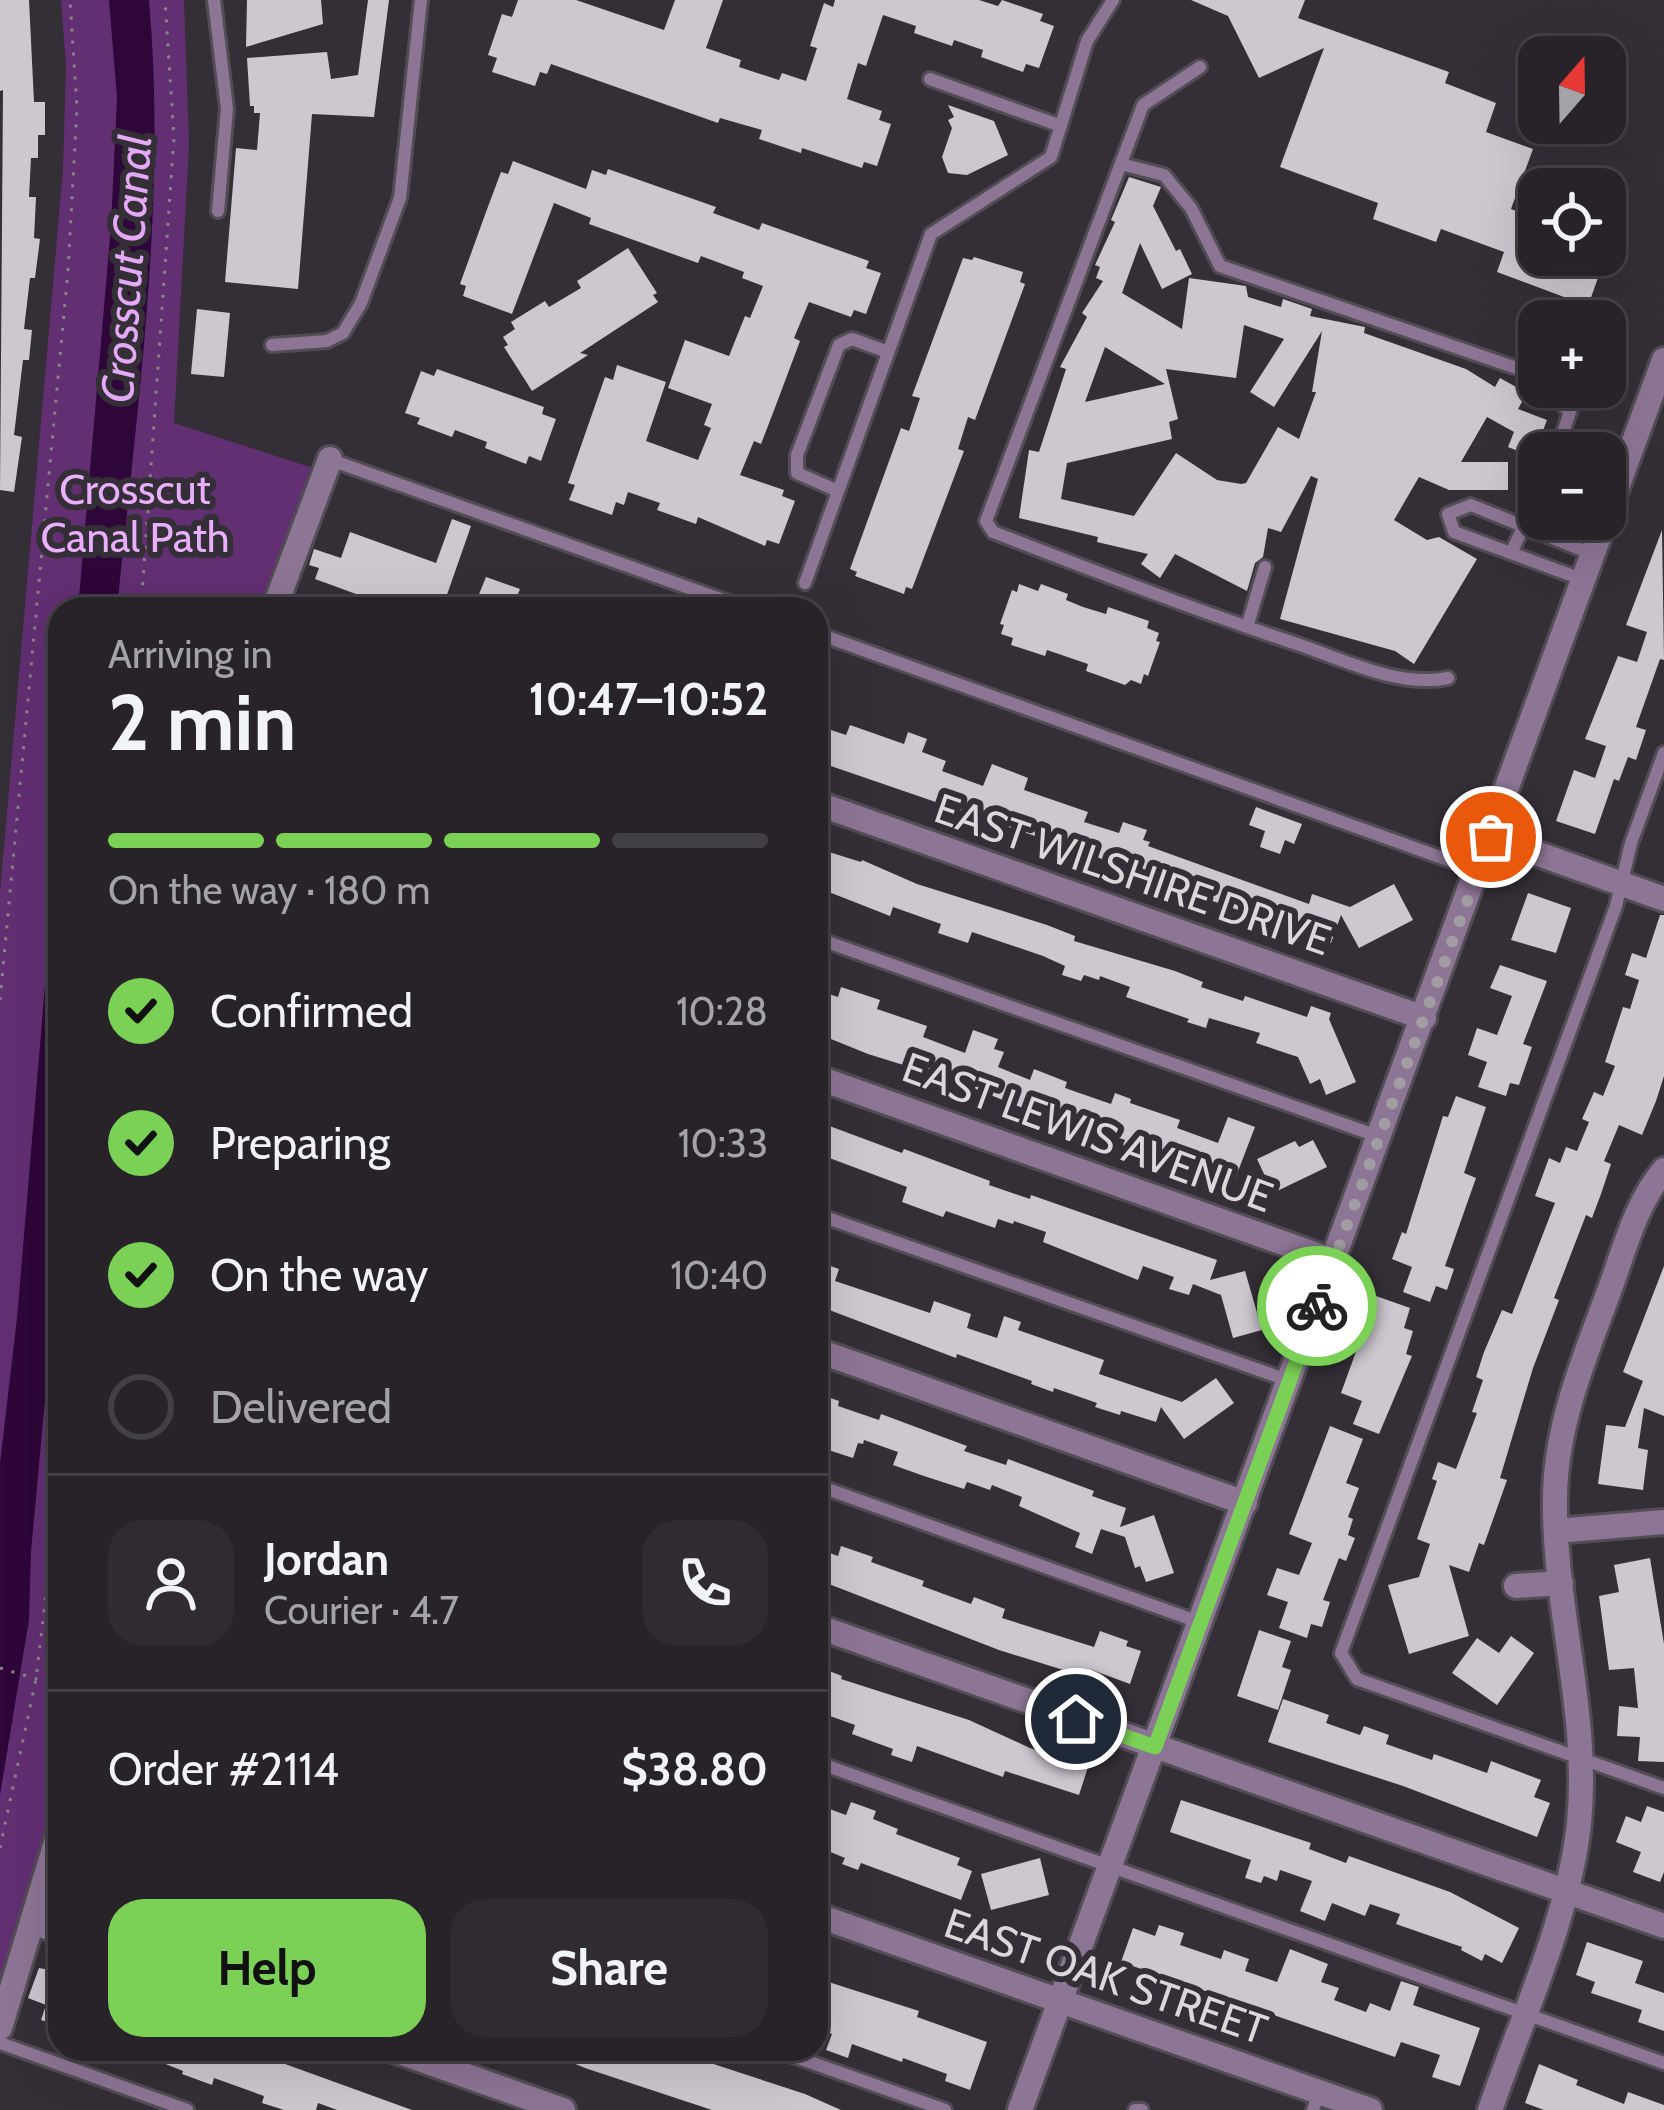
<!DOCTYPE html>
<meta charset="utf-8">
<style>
:root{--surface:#272328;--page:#2f2b30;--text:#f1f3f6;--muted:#a4a4a8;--line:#434045;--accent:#7bd155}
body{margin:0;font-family:Cabin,sans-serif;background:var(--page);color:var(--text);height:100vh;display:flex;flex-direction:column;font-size:45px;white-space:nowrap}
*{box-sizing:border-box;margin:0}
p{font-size:39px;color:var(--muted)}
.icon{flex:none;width:66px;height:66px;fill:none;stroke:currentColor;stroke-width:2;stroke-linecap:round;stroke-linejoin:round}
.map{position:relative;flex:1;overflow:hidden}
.side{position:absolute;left:48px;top:597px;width:780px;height:1464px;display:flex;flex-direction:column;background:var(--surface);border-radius:36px;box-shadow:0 12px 48px #0002,0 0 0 3px var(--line)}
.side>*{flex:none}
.needle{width:78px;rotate:20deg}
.buttons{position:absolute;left:1518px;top:36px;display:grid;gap:24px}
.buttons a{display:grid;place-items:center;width:108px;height:108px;border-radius:24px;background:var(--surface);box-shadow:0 12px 48px #0002,0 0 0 3px var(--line);font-size:60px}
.pin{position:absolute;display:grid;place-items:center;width:102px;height:102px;color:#fff;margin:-51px;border:6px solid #fff;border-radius:50%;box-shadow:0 3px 12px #0007}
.courier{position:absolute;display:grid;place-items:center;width:120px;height:120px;margin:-60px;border:9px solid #7bd155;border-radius:50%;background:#fff;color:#222;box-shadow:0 3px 15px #0007}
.summary em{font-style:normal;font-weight:700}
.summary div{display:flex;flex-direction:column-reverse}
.summary{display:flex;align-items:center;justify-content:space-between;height:204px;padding:0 60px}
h1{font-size:78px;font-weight:700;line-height:90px}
.bar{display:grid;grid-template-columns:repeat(4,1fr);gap:18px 12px;align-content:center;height:144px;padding:0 60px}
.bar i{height:15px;border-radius:9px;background:var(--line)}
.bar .selected{background:var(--accent)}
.bar p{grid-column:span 4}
.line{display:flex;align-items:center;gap:30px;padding:0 60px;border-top:3px solid var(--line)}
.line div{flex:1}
.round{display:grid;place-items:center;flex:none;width:126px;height:126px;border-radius:36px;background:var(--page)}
ol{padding:0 60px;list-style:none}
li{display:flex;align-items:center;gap:36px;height:132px}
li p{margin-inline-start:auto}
li .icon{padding:12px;border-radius:50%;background:var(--accent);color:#111;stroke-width:4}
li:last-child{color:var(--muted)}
li i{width:66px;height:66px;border:6px solid var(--line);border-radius:50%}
.button{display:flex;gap:24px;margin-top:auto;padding:24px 60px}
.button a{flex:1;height:138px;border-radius:36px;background:var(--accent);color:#111;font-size:48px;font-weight:700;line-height:138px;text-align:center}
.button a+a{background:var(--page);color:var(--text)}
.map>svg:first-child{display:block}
</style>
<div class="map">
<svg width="1664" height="2110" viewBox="0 0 1664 2110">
<rect width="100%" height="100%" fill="#342f36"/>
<!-- green -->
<path fill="#622f72" d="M61 0H184L189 145 174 423 313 468 330 459 274 609H60V1829L0 2028V893L63 169 66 65Z"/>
<!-- water -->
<path fill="#2e063a" d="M109 0H149C167 203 137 407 117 609H78L111 226 117 98Z
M60 808V1236L31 1552 29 1620 0 1795V1463L17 1318Z"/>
<!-- building -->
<path fill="#cdc7d0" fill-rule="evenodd" d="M0 0H29L34 102H45V135H38V158H31L29 197H36L34 238 40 239 35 278H30L24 329 32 330 29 360H23L14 435 22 437 14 492 0 490 3 90 0 91Z
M247 0H321L323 24 246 47Z
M368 0H389L374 117 312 114 298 289 225 282 236 148 257 150 260 113H254V106H250L247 58 327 52 331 79 358 75Z
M518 0H576L664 30 675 0H723L706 48 741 60 739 67 779 80 782 73 806 81 817 48 810 46 824 3 833 7 835 0H979L998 6 1002 0 1043 14 1040 21 1054 26 1039 68 1026 64 1023 72 981 57 983 50 954 40 952 46 914 33 916 26 883 15 866 66 858 63 847 99 882 111 879 120 891 124 877 166 864 162 862 168 802 148 801 153 759 139 762 130 720 118 718 123 551 64 547 74 540 72 535 86 492 72 497 58 488 55 502 14 512 17Z
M1191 0H1305L1298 18 1449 72 1445 83 1496 103 1486 132 1533 149 1511 209 1539 220V255H1606L1588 306 1497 272 1504 252 1441 229 1436 242 1373 219 1378 203 1280 167 1324 48 1259 78 1228 16Z
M948 105 994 121 1008 155 967 175 948 173 942 157 952 128 948 120 954 117Z
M513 161 586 189 592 170 606 175 608 169 716 207 713 213 746 225 759 230 762 223 869 261 866 268 881 273 866 314 854 310 851 317 809 302 794 338 800 341 776 405 761 444 754 441 740 475 784 490 782 496 795 501 779 544 767 540 765 546 698 517 696 524 657 510 660 503 628 492 624 505 616 502 612 515 569 500 575 485 568 483 605 377 613 380 617 365 666 382 646 441 698 460 711 428 704 425 712 404 668 388 685 340 729 356 745 316 750 318 763 286 742 278 744 272 701 256 698 263 589 224 591 218 554 203 512 314 463 296 466 286 460 284 486 212 501 172 508 174Z
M1129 177 1161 187 1153 206 1176 251 1180 249 1192 274 1162 289 1140 243 1122 293 1182 329 1189 278 1246 286 1248 297 1281 307 1283 299 1312 309 1310 316 1365 327 1364 333 1466 369 1495 387 1500 378 1527 393 1518 409 1547 420 1533 457 1508 447 1514 432 1487 417 1461 462H1508V490H1449L1419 477 1394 520 1427 540 1439 537 1477 559 1414 664 1395 651 1280 619 1318 479 1311 476 1281 532 1268 528 1263 557 1255 563 1247 591 1175 554 1160 578 1141 564 1148 554 1097 542 1098 537 1019 518 1029 450 1039 452 1066 369 1060 367 1087 317 1082 313 1103 281 1096 278 1100 267 1095 265 1115 222 1111 220ZM1244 325 1284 339 1250 392 1274 407 1322 331 1312 392H1316L1299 439 1278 427 1246 483 1241 484 1217 480 1176 453 1134 516 1061 499 1067 463 1172 439 1169 422 1178 419 1166 369 1236 378ZM1105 347 1165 384 1085 402Z
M628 248 657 293 653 295 658 302 580 353 588 355 532 391 504 347 508 345 503 337 515 329 511 322 545 301 549 307 581 288 577 281Z
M974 257 1023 272 1020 282 1025 284 975 420 968 417 958 449 964 451 912 589 906 587 904 594 855 576 857 572 850 569 901 428 909 431 920 398 912 396 963 258 972 260Z
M197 309 230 313 224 377 191 374Z
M437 369 544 407 542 414 556 419 541 461 529 456 526 464 485 448 487 442 455 430 452 437 417 424 420 418 405 413 421 371 434 376Z
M452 519 471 526 442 609H397L315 579 319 568 309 565 314 549 341 558 350 532 436 563Z
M1662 530 1664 660 1660 659 1636 727 1646 730 1636 760 1628 757 1619 781 1614 779 1595 834 1556 821 1574 770 1595 778 1606 746 1585 739 1618 656 1637 662 1647 632 1626 625Z
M486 577 520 589 512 609H473Z
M1019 584 1038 591 1041 584 1068 594 1066 600 1083 607 1106 614 1108 607 1149 621 1147 628 1159 633 1156 641 1160 642 1148 676 1144 674 1141 684 1131 680 1125 685 1086 671 1088 664 1047 650 1045 656 1011 645 1013 638 1001 634 1004 625 1000 624 1012 590 1017 592Z
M816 725 846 735 850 725 904 744 908 732 927 739 922 752 946 761 942 771 983 786 992 764 1028 778 1024 790 1088 812 1084 822 1119 833 1123 822 1147 830 1143 840 1150 842 1148 846 1309 904 1312 894 1350 907 1394 884 1413 920 1359 948 1341 915 1331 943 1145 877 1146 874 825 764 827 760 816 756Z
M1256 807 1302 824 1294 844 1285 840 1280 854 1260 847 1265 831 1249 825Z
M816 848 861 862 862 860 917 884 1047 925 1075 936 1074 941 1175 971 1203 982 1201 987 1243 1001 1245 996 1307 1017 1311 1006 1331 1013 1329 1019 1356 1082 1326 1095 1320 1079 1310 1084 1298 1057 1256 1043 1260 1033 1209 1018 1206 1028 1187 1022 1189 1019 1126 997 1130 987 1100 976 1099 980 1084 975 1081 981 1062 975 1065 966 1043 956 972 932 968 943 938 933 941 924 893 907 890 916 816 887Z
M1528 893 1571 908 1556 953 1511 940Z
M1660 915H1664V1076L1656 1101 1642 1135 1619 1125 1604 1161 1611 1164 1601 1194 1592 1218 1586 1215 1554 1298 1559 1300 1533 1368 1500 1478 1507 1480 1484 1545 1479 1543 1469 1572 1449 1565 1469 1636 1409 1654 1388 1585 1419 1577 1430 1544 1417 1539 1437 1481 1432 1479 1438 1462 1456 1469 1477 1413 1472 1412 1483 1380 1476 1377 1484 1352 1502 1310 1512 1314 1555 1203 1535 1196 1549 1158 1560 1163 1566 1147 1577 1151 1589 1122 1582 1119 1594 1092 1603 1096 1615 1066 1605 1062 1623 1007 1630 1009 1639 980 1625 975 1632 953 1646 958Z
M1500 965 1547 981 1523 1044 1532 1047 1519 1085 1510 1083 1506 1096 1478 1087 1487 1062 1468 1055 1477 1028 1497 1035 1512 996 1490 988Z
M841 987 880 1000 877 1009 927 1026 923 1037 965 1053 973 1030 998 1039 994 1049 1004 1052 998 1067 1030 1080 1034 1069 1067 1082 1065 1088 1111 1104 1115 1093 1131 1099 1130 1103 1180 1120 1177 1128 1218 1143 1228 1117 1255 1127 1235 1179 1183 1160 1181 1165 1123 1145 1125 1140 1054 1115 1052 1120 927 1069 926 1072 868 1054 816 1033V990L838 997Z
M1456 1096 1486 1107 1464 1173 1476 1178 1445 1266 1454 1269 1447 1290 1436 1286 1430 1302 1403 1292 1412 1267 1392 1259 1402 1232 1406 1234 1443 1116 1448 1117Z
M816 1121 902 1153 904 1149 990 1181 989 1185 1030 1199 1031 1195 1217 1260 1210 1280 1245 1271 1262 1330 1233 1338 1221 1295 1193 1284 1189 1295 1169 1289 1174 1277 1143 1266 1138 1280 1043 1242 1046 1232 1014 1221 1013 1224 998 1219 995 1228 946 1211 943 1217 902 1202 907 1187 816 1153Z
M1313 1140 1327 1167 1273 1193 1257 1159 1295 1141 1299 1147Z
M816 1261 839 1269 835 1281 871 1293 930 1313 934 1301 971 1314 967 1328 997 1338 1004 1316 1021 1322 1018 1330 1104 1360 1099 1374 1182 1402 1216 1378 1234 1403 1184 1439 1161 1407 1156 1422 1121 1411 1120 1415 1095 1407 1097 1403 1054 1388 1053 1392 1031 1384 1032 1381 957 1354 956 1358 816 1305Z
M1664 1266V1416L1644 1408 1638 1448 1648 1450 1643 1490 1598 1484 1606 1425 1625 1427 1643 1381 1623 1372Z
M1376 1296 1410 1308 1404 1328 1413 1331 1406 1354 1412 1356 1379 1434 1353 1424 1362 1401 1341 1393Z
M816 1393 839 1401 838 1406 879 1420 881 1414 967 1446 964 1451 1006 1465 1008 1459 1094 1491 1092 1496 1126 1508 1120 1527 1154 1515 1174 1573 1146 1582 1140 1566 1135 1568 1125 1537 1101 1529 1092 1554 1075 1547 1080 1533 1019 1506 1022 1497 992 1485 990 1490 967 1482 964 1489 924 1476 893 1465 898 1452 864 1440 863 1444 858 1443 853 1458 822 1448 828 1430 816 1426Z
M1330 1426 1363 1439 1346 1483 1359 1488 1348 1517 1353 1519 1348 1535 1355 1538 1346 1561 1339 1558 1323 1600 1330 1602 1322 1627 1311 1624 1307 1638 1279 1628 1288 1602 1267 1595 1277 1568 1299 1575 1312 1543 1289 1534Z
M841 1546 873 1557 871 1562 924 1581 922 1586 971 1604 974 1597 1005 1609 1002 1618 1094 1647 1100 1631 1128 1641 1126 1646 1141 1651 1130 1684 1092 1670 1089 1678 999 1650 816 1579V1548L838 1556Z
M1650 1558 1664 1644V1762L1638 1761 1640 1737 1617 1736 1619 1706 1638 1708 1634 1668 1609 1670 1599 1596 1619 1592 1614 1565Z
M1259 1630 1291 1641 1282 1667 1291 1670 1278 1710 1237 1696Z
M1511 1636 1534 1653 1497 1705 1452 1673 1477 1638 1499 1653Z
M816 1666 842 1676 841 1679 969 1720 1030 1748 1088 1767 1079 1795 1005 1771 1003 1777 917 1746 912 1762 891 1755 893 1749 852 1734 855 1725 816 1711Z
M1283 1699 1329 1715 1326 1723 1360 1735 1364 1726 1389 1735 1386 1744 1432 1760 1434 1754 1487 1773 1491 1761 1541 1780 1534 1797 1550 1803 1537 1837 1403 1786 1268 1742Z
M1181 1800 1311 1843 1309 1849 1346 1863 1349 1856 1450 1892 1519 1928 1502 1963 1485 1954 1482 1961 1461 1950 1462 1947 1396 1924 1400 1914 1370 1904 1365 1916 1332 1903 1325 1921 1300 1911 1312 1881 1280 1870 1277 1881 1264 1876 1261 1883 1245 1878 1251 1860 1170 1832Z
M851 1802 876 1811 873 1819 898 1829 896 1834 960 1858 957 1865 972 1871 961 1900 861 1863 858 1870 842 1864 845 1858 816 1846V1804L846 1815Z
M1647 1806 1664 1812V1872L1660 1882 1633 1872 1641 1852 1616 1842 1626 1816 1641 1822Z
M1040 1858 1049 1895 991 1910 981 1874Z
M1159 1925 1184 1933 1180 1945 1221 1959 1224 1950 1249 1959 1245 1971 1277 1982 1290 1949 1328 1964 1321 1982 1339 1988 1334 2000 1366 2012 1370 2003 1390 2011 1401 1981 1419 1987 1413 2005 1480 2028 1460 2086 1432 2077 1440 2055 1401 2042 1395 2057 1121 1962 1133 1928 1155 1936Z
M1587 1942 1643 1961 1635 1983 1664 1993V2031L1638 2022 1642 2010 1591 1993 1595 1982 1576 1975Z
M39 1968 60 1972V2026L41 2020 46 2005 28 1998Z
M816 1978 919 2011 917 2017 987 2042 970 2090 945 2081 947 2074 903 2058 902 2062 852 2044 848 2058 826 2050 832 2034 816 2028Z
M128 2049H244L412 2110H337L318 2103 316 2110H284L262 2103 264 2096 214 2078 212 2085 182 2074 183 2071Z
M539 2049H647L690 2064 692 2057 805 2094 841 2110H712L585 2068Z
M1539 2064 1578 2080 1576 2085 1624 2104 1628 2092 1664 2105V2110H1544L1525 2103Z"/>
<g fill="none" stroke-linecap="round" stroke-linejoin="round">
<defs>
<path id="service" d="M214 0 227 109 218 211
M1200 67 1143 105 986 521 993 532C1094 571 1195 610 1297 644 1344 660 1399 688 1448 678
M930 79 1061 126
M1121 164 1164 175 1191 208 1220 266 1528 372 1539 383
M272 345 327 341 343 333 361 303 400 198 421 0
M1544 387 1570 412 1556 453
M331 460 748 609
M838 491 797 473V455L839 345 852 339 888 352
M1511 553 1539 494
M1584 580 1454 532 1448 514 1471 505 1592 554
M805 583 931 234 1051 157 1087 41 1113 0
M1247 627 1265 567
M816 633 1476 870
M1664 753 1631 843 1616 906 1341 1653 1357 1679 1664 1788
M816 938 1380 1137
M816 1214 1290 1381
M816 1485 1199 1622
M816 1762 1664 2063
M0 2043 187 2110
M773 2049 945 2110
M1135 2110H1142
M1313 2110 1319 2092"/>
<path id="minor" d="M274 609 330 459
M816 803 1424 1018
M1491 837 1664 899
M816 1077 1334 1261
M816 1350 1245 1503
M1556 1531 1664 1522
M1516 1586 1561 1583
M816 1626 1664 1926
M33 1922 60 1932
M0 2028 60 1829
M391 2049 563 2110
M1490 2110C1521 2020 1569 1918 1579 1823 1590 1714 1553 1605 1555 1496 1556 1425 1584 1359 1608 1294 1624 1252 1635 1204 1664 1170"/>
<path id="tertiary" d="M816 1915 1370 2110
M1020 2110 1664 360"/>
</defs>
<!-- service casing -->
<use href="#service" stroke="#524d54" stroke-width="18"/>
<!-- minor casing -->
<use href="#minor" stroke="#524d54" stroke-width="30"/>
<!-- tertiary casing -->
<use href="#tertiary" stroke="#524d54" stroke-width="30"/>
<!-- path -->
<path stroke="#88848a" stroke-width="3" stroke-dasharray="3 9" stroke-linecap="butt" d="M141 609 174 138 165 0
M0 1000 68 271 77 108 70 0
M60 1657 54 1685 53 1740 60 1743
M0 1668 60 1686
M0 1848 36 1679 60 1475"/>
<!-- service -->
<use href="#service" stroke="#8d7595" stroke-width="12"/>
<!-- minor -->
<use href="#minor" stroke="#8d7595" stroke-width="24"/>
<!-- tertiary -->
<use href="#tertiary" stroke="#8d7595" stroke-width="24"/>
</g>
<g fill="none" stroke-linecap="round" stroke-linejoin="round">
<!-- done -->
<path stroke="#a19da2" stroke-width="12" stroke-dasharray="0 21.6" d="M1317 1306 1491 837"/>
<!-- route -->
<path stroke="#7bd155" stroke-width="15" d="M1076 1719 1155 1747 1317 1306"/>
</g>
<g text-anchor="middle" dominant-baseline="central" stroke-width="12" stroke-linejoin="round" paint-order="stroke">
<!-- park labels -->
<g font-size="42" fill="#e9affd" stroke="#342f36">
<text x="135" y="489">Crosscut<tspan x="135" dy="48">Canal Path</tspan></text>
</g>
<!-- street labels -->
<g font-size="42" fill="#dbd8dc" stroke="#342f36">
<text transform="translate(1133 874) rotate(19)">EAST WILSHIRE DRIVE</text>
<text transform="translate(1088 1132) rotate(20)">EAST LEWIS AVENUE</text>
<text transform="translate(1106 1976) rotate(19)">EAST OAK STREET</text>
</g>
<!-- water labels -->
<g font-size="45" font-style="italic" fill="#e3a9f7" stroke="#342f36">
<text transform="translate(126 269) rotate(-86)">Crosscut Canal</text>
</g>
</g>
</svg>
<div class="buttons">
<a><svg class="needle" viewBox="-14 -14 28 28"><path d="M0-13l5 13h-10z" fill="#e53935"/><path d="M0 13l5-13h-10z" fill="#a4a4a8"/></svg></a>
<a><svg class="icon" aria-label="locate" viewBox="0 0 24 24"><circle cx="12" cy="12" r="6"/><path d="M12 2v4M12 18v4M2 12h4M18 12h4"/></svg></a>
<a>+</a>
<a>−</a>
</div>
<div class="pin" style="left:1491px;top:837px;background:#ea580c"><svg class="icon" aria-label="bag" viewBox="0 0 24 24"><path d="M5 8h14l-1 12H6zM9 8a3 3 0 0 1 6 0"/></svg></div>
<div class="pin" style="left:1076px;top:1719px;background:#1f2937"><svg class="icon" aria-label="home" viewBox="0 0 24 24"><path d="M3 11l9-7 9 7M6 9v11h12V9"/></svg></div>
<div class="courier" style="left:1317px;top:1306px"><svg class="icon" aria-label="bike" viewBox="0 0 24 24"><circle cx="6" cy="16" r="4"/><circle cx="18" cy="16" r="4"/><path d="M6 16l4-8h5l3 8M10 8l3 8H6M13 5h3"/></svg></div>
<section class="side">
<div class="summary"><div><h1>2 min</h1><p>Arriving in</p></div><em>10:47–10:52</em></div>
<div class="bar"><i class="selected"></i><i class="selected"></i><i class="selected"></i><i></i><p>On the way · 180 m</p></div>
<ol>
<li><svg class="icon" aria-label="check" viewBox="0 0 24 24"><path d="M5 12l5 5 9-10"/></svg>Confirmed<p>10:28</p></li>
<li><svg class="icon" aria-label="check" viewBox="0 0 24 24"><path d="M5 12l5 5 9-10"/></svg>Preparing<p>10:33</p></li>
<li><svg class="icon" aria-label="check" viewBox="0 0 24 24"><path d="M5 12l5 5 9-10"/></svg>On the way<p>10:40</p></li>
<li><i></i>Delivered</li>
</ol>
<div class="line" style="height:216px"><a class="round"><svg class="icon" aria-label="person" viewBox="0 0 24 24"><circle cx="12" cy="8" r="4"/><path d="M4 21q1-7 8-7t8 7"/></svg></a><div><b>Jordan</b><p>Courier · 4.7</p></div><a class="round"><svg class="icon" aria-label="phone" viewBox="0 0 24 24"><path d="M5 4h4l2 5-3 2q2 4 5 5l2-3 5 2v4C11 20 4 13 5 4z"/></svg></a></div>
<div class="line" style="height:156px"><div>Order #2114</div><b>$38.80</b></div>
<div class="button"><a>Help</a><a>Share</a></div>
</section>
</div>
